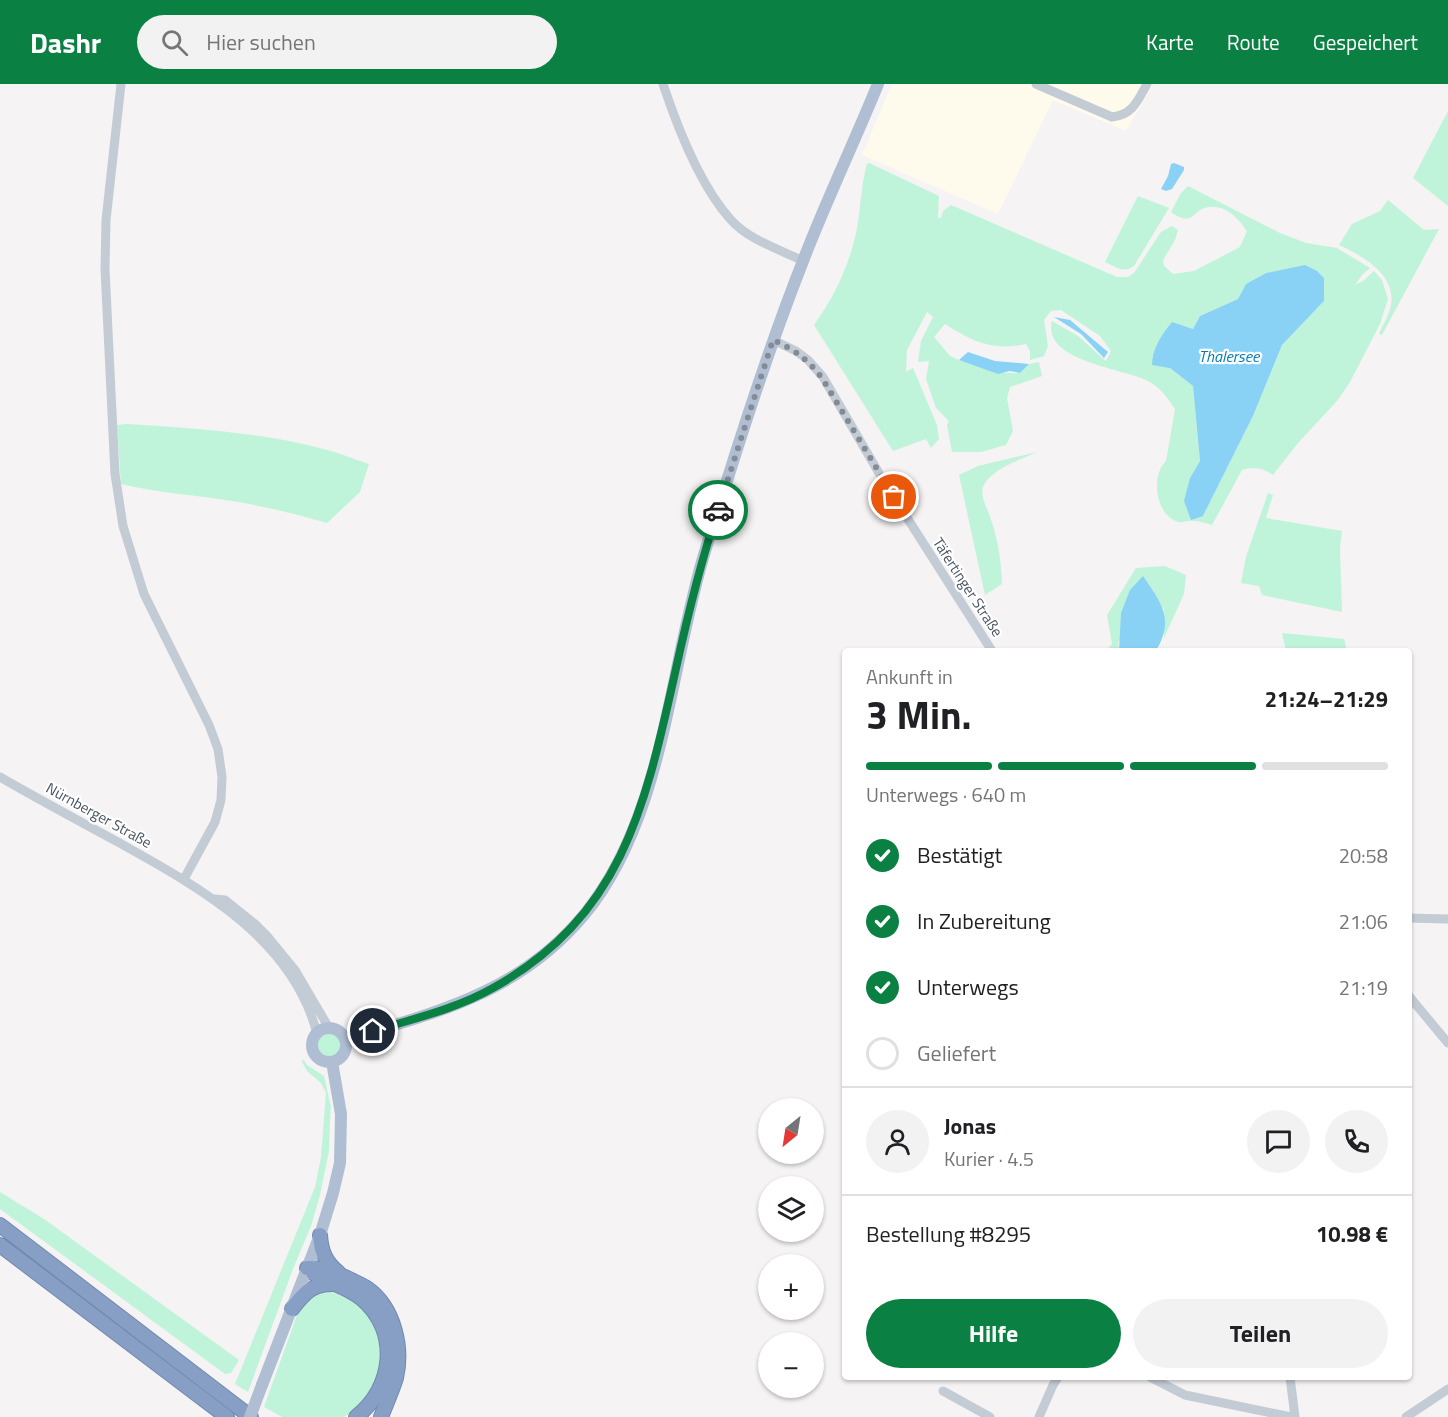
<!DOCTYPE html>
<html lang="de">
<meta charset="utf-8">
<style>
:root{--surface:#fff;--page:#f2f2f2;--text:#202124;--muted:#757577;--line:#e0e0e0;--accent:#0b8043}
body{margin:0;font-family:"Titillium Web",sans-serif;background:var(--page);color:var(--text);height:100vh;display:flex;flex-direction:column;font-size:22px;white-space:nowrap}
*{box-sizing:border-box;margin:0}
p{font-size:20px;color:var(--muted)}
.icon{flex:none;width:33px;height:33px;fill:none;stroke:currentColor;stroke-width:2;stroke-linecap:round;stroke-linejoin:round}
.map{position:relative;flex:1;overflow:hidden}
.panel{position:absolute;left:842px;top:564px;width:570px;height:732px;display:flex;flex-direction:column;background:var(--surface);border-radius:6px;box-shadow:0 2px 4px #0004}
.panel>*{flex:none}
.needle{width:39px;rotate:210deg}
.fabs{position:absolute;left:758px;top:1014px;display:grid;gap:12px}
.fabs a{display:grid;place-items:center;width:66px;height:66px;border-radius:50%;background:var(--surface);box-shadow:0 2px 4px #0004;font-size:30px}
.pin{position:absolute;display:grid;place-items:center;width:51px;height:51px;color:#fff;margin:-26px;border:3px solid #fff;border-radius:50%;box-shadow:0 2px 6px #0007}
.courier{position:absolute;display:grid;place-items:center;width:60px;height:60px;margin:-30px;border:4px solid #0b8043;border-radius:50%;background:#fff;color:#222;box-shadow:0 2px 8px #0007}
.headline em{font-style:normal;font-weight:700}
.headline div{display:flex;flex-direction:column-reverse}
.headline{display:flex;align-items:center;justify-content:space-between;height:102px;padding:0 24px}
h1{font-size:39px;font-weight:700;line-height:45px}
.bar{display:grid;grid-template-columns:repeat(4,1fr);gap:9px 6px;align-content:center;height:72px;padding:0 24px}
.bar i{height:8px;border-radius:4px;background:var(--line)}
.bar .selected{background:var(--accent)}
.bar p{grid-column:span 4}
.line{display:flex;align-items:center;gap:15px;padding:0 24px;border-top:2px solid var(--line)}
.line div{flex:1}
.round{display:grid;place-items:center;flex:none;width:63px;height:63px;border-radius:32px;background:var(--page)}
ol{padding:0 24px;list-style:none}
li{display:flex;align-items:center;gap:18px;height:66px}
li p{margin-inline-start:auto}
li .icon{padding:6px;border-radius:50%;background:var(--accent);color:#fff;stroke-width:4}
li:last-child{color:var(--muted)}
li i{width:33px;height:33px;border:3px solid var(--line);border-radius:50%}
.primary-button{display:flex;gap:12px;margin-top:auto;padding:12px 24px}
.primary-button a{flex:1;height:69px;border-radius:36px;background:var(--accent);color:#fff;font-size:24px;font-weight:700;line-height:69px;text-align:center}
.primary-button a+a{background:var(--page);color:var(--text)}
header{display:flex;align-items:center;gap:36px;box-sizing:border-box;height:84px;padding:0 30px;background:var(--accent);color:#fff}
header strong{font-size:28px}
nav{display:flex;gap:33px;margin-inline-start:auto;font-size:21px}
.search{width:420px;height:54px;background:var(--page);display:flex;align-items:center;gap:15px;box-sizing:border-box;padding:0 21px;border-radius:33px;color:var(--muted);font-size:22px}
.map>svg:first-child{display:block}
</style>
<header>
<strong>Dashr</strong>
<div class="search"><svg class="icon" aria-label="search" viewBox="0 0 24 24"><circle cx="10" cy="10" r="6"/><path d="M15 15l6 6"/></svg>Hier suchen</div>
<nav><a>Karte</a><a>Route</a><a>Gespeichert</a></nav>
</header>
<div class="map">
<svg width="1448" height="1333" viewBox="0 0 1448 1333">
<rect width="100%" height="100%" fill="#f5f3f3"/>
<!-- commercial -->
<path fill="#fefbed" d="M892 0H1153L1126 47 1053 16 998 130 862 71Z"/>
<!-- green -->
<path fill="#bff4da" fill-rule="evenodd" d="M1448 27V122L1413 94Z
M869 79 939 112 938 134H941L943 127 951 121 1117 193H1128L1134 189 1161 148 1172 142 1178 146 1175 156 1163 176 1164 182 1173 190 1194 187 1240 163 1247 147C1237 132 1221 117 1202 125 1197 127 1194 132 1190 134 1183 136 1177 132 1171 128L1181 109 1188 102 1280 149 1306 159 1337 164 1370 184 1362 191 1355 201 1363 197 1374 187 1382 196 1388 215 1380 240 1350 298 1337 317 1298 359 1273 391C1263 384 1254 382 1242 386L1212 441C1206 439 1199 437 1193 437 1188 436 1184 439 1179 438 1156 433 1150 392 1166 377L1175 325C1167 313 1160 303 1146 296 1122 284 1042 277 1052 237L1078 252 1106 277 1111 267 1100 252 1061 226 1051 227 1044 236 1048 262 1044 272 1030 276V267L1026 260C993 267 973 258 945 240L934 253 950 272 959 276 990 286 994 289H1020L1029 280 1039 278 1042 292 1010 303 1007 314 1013 347 1006 361 981 368H952L947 341 949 337 936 324 926 295 929 277 918 278 921 257 933 233 927 228 907 266 906 288 913 284 937 341 939 355 931 364 926 355 893 367 814 241C835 212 850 180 857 144 861 123 861 101 867 80ZM1282 186 1324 217 1282 261 1253 332 1203 432H1197L1190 394 1200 377 1193 302 1170 284 1152 274 1155 268 1185 243 1193 245 1200 232 1238 215 1246 200 1266 189Z
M1138 112 1169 124 1134 182C1124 190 1114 182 1105 178Z
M1388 116 1424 146 1439 145 1382 251 1379 250C1383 240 1390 230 1391 220 1396 190 1361 171 1339 161L1352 140 1380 127Z
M127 340C190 344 254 348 316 363 334 367 351 374 369 380L360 408 327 439C296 430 264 422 232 417 195 411 158 409 121 400L117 341Z
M1037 368C1020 376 996 383 985 399 978 409 986 421 989 430 998 455 1001 474 1002 500L985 511 959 391 978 382Z
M1268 409 1273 411 1266 434 1342 447 1340 464 1342 528 1262 511 1259 502 1241 499 1246 473Z
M1165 482 1186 491 1184 510 1164 554V523L1118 558 1119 567H1106L1112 560 1107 531 1136 484Z
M1282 549 1344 555 1347 567H1286Z
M316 961a13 13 0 1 1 26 0a13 13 0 1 1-26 0Z
M303 975 307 981 324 992 331 1023 330 1036 329 1067 320 1111 311 1142 293 1185 248 1308 235 1300 315 1103 321 1073 326 1009 321 999 307 987 302 978Z
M0 1108 44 1135 239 1276 231 1289 225 1290 0 1125Z
M336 1203 370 1225 384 1257 377 1301 355 1326 344 1333H282L264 1323 298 1228C310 1209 316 1208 336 1203Z"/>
<!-- water -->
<path fill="#89d2f5" d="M1174 79 1184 83V86L1172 105 1166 107 1161 105 1168 92 1171 80Z
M1305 181 1317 187 1324 194V217L1282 261 1253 332 1203 432 1191 436 1184 417 1190 394 1200 377 1193 302 1170 284 1152 281C1152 265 1162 250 1172 238L1193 245 1200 232 1238 215 1246 200 1266 189Z
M1054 233 1070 236 1108 268 1104 274 1081 250Z
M968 268 995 277 1029 280 1020 289 1010 287 998 290 959 276Z
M1143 492C1161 519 1175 534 1156 567H1119L1121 529 1130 506Z"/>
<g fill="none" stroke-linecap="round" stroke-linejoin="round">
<defs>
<path id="highway" d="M0 1141 251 1333
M320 1151C321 1168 326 1179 339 1189
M0 1161 227 1333
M307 1184C323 1183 338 1189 351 1196 357 1199 363 1201 368 1205 394 1224 403 1263 396 1294 392 1307 386 1320 381 1333
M313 1189C329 1199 348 1203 362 1215 400 1247 394 1304 356 1333
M292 1225C304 1209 313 1199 334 1200"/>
</defs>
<!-- highway casing -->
<use href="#highway" stroke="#7289b1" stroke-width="16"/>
<!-- minor -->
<path stroke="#c3cbd5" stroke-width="9" d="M121 0 106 136 105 185 115 390 123 442 144 510 209 641 218 665 222 693 221 716 215 738 184 795
M663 0C677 42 701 103 731 136 749 156 779 165 803 177
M1036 0 1112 33C1133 31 1138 16 1147 0
M773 256 796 267 808 276 823 293 883 396 992 567
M0 693C38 715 77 736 116 757 195 801 293 853 317 950
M215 815 225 816 255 840 268 853 295 886 329 944
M1408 834 1448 835
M1408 911 1448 959
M1150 1293 1185 1311 1291 1333
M1290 1293 1295 1333
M943 1307 990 1333
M1039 1333 1053 1301 1058 1293
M1406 1333 1448 1305"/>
<!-- major -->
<path stroke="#b0bed3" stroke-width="12" d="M312 961a17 17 0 1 1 34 0a17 17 0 1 1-34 0Z
M345 956C437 928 519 909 584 831 665 733 669 582 706 464 736 367 766 271 803 177 826 117 854 59 878 0
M262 1301 320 1151 333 1109 340 1079 341 1030 332 978"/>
<!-- highway -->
<use href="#highway" stroke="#879ec5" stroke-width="14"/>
<!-- major-bridge -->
<path stroke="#b0bed3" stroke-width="12" d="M250 1333 262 1301"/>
</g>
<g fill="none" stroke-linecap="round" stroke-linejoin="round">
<!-- done -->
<path stroke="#858b95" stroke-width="6" stroke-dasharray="0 10.8" d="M718 426 773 256C795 266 807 275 822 294L894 413"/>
<!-- route -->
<path stroke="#0b8043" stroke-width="8" d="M373 947C413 935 456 925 493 904 622 832 645 723 675 589 687 534 700 480 718 426"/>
</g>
<g text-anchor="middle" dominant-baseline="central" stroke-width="4.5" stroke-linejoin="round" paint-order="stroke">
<!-- street labels -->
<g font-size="15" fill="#485362" stroke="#fff">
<text transform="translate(968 503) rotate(57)">Täfertinger Straße</text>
<text transform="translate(99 731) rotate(29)">Nürnberger Straße</text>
</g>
<!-- water labels -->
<g font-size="16" font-style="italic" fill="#017bb4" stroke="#fff">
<text x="1229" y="272">Thalersee</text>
</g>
</g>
</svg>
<div class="fabs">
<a><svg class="needle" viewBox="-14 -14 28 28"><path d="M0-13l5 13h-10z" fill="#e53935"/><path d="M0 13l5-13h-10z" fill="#757577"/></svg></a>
<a><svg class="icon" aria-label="layers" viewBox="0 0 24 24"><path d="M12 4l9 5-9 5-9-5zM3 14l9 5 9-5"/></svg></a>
<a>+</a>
<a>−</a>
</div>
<div class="pin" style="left:894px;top:413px;background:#ea580c"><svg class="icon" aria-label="bag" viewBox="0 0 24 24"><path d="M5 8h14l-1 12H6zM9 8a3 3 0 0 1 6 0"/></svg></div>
<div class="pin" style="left:373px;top:947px;background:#1f2937"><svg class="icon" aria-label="home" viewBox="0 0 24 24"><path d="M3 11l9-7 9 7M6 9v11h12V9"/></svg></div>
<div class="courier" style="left:718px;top:426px"><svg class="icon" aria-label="car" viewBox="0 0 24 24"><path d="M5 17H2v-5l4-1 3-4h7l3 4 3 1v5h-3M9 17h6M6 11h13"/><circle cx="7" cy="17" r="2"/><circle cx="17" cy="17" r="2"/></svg></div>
<section class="panel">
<div class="headline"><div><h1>3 Min.</h1><p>Ankunft in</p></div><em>21:24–21:29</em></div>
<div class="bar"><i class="selected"></i><i class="selected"></i><i class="selected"></i><i></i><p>Unterwegs · 640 m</p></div>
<ol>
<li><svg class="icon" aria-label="check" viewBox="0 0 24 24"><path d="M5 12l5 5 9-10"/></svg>Bestätigt<p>20:58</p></li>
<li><svg class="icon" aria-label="check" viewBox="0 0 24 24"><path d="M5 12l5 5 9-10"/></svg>In Zubereitung<p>21:06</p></li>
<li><svg class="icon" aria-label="check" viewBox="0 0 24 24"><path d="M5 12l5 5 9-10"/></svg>Unterwegs<p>21:19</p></li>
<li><i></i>Geliefert</li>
</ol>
<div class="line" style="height:108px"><a class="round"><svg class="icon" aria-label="person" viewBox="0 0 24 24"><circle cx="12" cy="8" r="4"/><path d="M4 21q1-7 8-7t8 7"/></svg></a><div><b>Jonas</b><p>Kurier · 4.5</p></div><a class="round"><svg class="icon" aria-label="chat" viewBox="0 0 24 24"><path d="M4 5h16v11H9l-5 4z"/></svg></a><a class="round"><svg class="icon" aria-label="phone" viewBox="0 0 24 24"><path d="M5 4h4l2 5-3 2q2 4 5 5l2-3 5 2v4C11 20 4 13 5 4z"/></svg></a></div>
<div class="line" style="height:78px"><div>Bestellung #8295</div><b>10.98 €</b></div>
<div class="primary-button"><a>Hilfe</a><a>Teilen</a></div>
</section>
</div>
